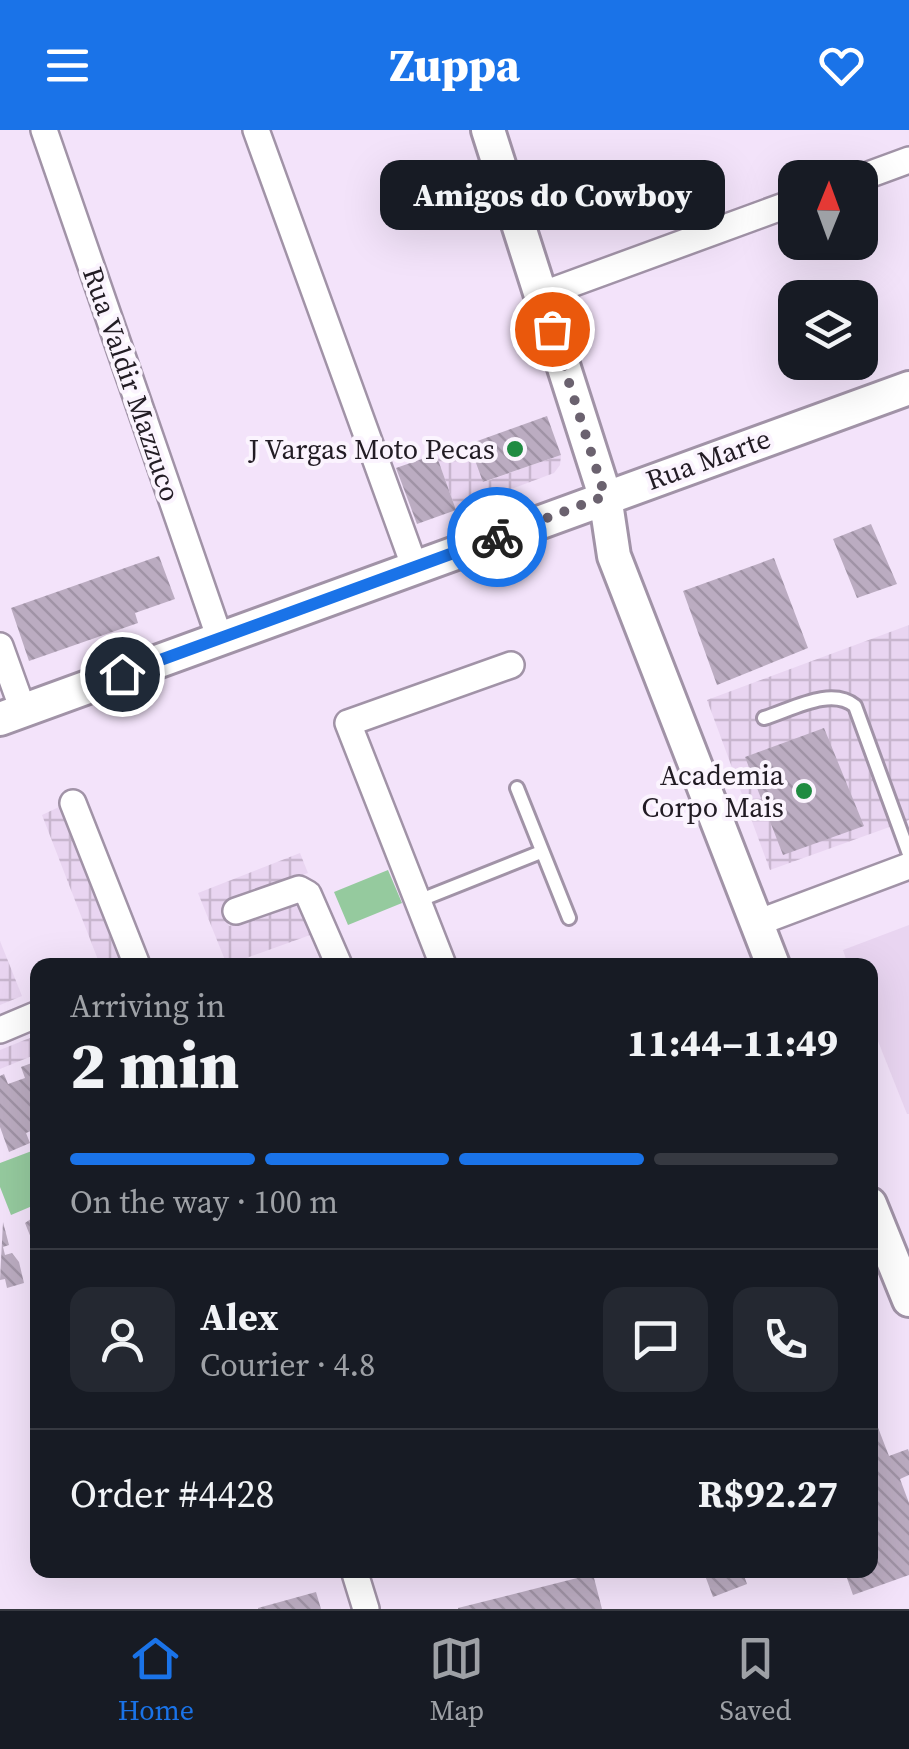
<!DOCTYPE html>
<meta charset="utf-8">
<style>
:root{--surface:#171b24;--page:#242831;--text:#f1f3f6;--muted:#9ea1a6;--line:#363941;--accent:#1a73e8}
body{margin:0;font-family:"Source Serif 4",serif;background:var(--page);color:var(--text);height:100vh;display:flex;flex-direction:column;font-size:38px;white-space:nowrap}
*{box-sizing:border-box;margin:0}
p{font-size:32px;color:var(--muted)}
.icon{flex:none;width:55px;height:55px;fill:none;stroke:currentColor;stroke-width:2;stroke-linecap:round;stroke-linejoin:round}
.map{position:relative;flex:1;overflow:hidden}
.details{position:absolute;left:30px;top:828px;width:848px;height:620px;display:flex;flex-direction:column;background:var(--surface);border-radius:20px;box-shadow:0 10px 40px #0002}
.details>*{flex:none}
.needle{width:65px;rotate:1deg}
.controls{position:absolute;left:778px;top:30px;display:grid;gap:20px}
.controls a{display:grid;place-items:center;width:100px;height:100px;border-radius:20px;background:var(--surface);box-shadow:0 10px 40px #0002;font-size:50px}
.pin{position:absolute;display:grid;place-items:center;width:85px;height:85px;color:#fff;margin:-42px;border:5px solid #fff;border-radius:50%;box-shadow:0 2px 10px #0007}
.courier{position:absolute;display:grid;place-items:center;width:100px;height:100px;margin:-50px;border:8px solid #1a73e8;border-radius:50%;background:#fff;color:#222;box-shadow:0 2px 12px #0007}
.bubble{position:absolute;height:70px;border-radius:20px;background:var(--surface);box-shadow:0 10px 40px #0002;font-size:32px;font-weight:800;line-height:70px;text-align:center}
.summary em{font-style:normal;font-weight:800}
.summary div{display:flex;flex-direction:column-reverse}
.summary{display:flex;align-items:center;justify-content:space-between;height:170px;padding:0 40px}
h1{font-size:65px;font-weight:800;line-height:75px}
.bar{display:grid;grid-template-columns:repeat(4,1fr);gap:15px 10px;align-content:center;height:120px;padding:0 40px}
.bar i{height:12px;border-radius:8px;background:var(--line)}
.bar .active{background:var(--accent)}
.bar p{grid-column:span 4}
.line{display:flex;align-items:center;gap:25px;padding:0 40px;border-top:2px solid var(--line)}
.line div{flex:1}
.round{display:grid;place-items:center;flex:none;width:105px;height:105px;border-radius:20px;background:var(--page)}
header{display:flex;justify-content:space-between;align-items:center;height:130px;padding:0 40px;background:var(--accent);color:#fff;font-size:45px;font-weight:800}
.dock{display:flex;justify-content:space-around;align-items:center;height:140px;border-top:2px solid var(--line);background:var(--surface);font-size:28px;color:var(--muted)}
.dock a{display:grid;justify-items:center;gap:5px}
.dock .active{color:var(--accent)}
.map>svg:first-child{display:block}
</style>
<header><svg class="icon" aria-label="menu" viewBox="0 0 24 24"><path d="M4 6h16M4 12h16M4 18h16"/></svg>Zuppa<svg class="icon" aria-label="heart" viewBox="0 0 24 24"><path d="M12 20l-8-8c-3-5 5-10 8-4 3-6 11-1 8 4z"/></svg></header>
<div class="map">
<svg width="909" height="1479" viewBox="0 0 909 1479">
<defs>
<pattern id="industrial-grid" width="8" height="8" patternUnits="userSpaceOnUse" patternTransform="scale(2.5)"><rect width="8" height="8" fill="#e9d5f1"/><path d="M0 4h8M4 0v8" fill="none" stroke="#c8b6ce"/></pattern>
<pattern id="building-back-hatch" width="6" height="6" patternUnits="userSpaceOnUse" patternTransform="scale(2.5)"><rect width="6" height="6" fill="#bbacc1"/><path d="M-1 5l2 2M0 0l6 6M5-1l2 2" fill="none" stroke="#a093a6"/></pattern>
</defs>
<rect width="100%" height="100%" fill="#f3e3fa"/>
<!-- built -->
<path fill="#e9d5f1" d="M909 795V984H907L870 891V835H848L843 820Z"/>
<!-- industrial -->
<path fill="url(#industrial-grid)" d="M469 314 484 352 561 325 560 335 554 343 456 380 436 324Z
M909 495V690L770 740 707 570Z
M59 677 121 835H100L42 685Z
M300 723 308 743 221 777 229 796 299 768 313 804 227 835 198 763Z
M0 811 22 866 0 875Z
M37 905V924L0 939V920Z"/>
<!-- grass -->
<path fill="#95ca9e" d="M388 740 402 773 348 795 334 762Z
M37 1019V1074L11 1085 0 1057V1033Z"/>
<!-- building -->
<path fill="url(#building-back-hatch)" d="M547 286 561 325 483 352 469 314Z
M436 324 456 380 417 394 396 338Z
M871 394 897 454 857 468 833 409Z
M159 426 175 469 135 483 138 493 29 531 11 478Z
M774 428 808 518 717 555 683 461Z
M824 598 864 696 783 725 745 627Z
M37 931 38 998 26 1003 30 1013 9 1022 0 997V946L4 944 8 954 25 948 21 937Z
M38 1084V1105L31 1108 25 1093Z
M3 1092 9 1115 3 1117 5 1125 12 1123 19 1132 24 1153 7 1158 5 1149 0 1150Z
M870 1277 889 1326 908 1319 909 1322V1345L900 1349 909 1373V1445L853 1465 844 1440H870Z
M703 1440H742L747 1454 713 1467Z
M593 1444 602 1479H458V1478Z
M316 1462 321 1479H258V1478Z"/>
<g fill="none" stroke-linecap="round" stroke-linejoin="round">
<defs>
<path id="service" d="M764 588C791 580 831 556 855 576L909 724
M517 658 569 788
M418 771 541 722"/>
<path id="minor" d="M44 0 220 509
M256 0 415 438
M860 48 909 30
M541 165 795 72
M0 516 23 580
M73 673 137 835
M236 781 299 759 308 764 339 835
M757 793 909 736
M443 835 348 593 511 535
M0 900 38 884
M354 1440 366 1479"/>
<path id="tertiary" d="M488 0 605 366 614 426 773 835
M0 589 909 258
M870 1074 909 1170"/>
</defs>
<!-- service casing -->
<use href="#service" stroke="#a193a7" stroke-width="18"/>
<!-- minor casing -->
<use href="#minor" stroke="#a193a7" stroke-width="30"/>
<!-- tertiary casing -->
<use href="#tertiary" stroke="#a193a7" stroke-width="38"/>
<!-- service -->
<use href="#service" stroke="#fff" stroke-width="12"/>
<!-- minor -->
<use href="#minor" stroke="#fff" stroke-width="25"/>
<!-- tertiary -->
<use href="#tertiary" stroke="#fff" stroke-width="32"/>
</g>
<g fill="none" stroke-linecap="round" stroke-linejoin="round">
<!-- done -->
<path stroke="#6b626f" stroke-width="10" stroke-dasharray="0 18" d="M497 407 605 366 552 199"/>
<!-- route -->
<path stroke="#1a73e8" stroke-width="12" d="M122 544 497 407"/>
</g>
<!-- markers -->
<g fill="#208b42" stroke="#fbf4fe" stroke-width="4">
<circle cx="515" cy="319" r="10"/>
<circle cx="804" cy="661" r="10"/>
</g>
<g text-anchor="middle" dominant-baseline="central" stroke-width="8" stroke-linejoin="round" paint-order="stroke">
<!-- street labels -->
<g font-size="28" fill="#221c24" stroke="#fbf4fe">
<text transform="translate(132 254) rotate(71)">Rua Valdir Mazzuco</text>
<text transform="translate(708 329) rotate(-20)">Rua Marte</text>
</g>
<!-- poi labels -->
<g font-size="28" fill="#221c24" stroke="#fbf4fe" text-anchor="end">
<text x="495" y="319">J Vargas Moto Pecas</text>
<text x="784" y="645">Academia<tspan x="784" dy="32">Corpo Mais</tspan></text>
</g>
</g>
</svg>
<div class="controls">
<a><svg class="needle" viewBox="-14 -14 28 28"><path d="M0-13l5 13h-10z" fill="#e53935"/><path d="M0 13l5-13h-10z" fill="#9ea1a6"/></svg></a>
<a><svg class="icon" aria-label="layers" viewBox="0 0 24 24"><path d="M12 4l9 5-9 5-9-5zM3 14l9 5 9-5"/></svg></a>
</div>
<div class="pin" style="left:552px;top:199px;background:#ea580c"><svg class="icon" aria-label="bag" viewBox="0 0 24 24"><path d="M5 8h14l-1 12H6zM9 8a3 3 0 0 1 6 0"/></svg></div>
<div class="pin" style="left:122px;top:544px;background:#1f2937"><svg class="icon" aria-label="home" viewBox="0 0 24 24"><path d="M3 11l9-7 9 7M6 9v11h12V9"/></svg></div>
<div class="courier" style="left:497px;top:407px"><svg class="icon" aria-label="bike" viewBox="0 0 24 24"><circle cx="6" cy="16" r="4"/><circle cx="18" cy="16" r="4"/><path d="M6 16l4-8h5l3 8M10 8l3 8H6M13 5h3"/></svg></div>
<div class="bubble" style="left:380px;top:30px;width:345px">Amigos do Cowboy</div>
<section class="details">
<div class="summary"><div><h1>2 min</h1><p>Arriving in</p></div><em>11:44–11:49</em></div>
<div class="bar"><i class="active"></i><i class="active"></i><i class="active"></i><i></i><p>On the way · 100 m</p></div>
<div class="line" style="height:180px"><a class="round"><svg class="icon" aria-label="person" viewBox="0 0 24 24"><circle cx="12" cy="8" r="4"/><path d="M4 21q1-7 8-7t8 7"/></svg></a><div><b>Alex</b><p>Courier · 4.8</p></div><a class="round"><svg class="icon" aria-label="chat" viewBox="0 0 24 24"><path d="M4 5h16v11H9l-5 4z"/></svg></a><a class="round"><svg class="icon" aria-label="phone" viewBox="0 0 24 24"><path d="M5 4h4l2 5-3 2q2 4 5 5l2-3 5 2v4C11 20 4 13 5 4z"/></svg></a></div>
<div class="line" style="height:130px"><div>Order #4428</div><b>R$92.27</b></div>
</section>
</div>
<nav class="dock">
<a class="active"><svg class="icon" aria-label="home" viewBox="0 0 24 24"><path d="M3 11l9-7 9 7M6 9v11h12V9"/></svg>Home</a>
<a><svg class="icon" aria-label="map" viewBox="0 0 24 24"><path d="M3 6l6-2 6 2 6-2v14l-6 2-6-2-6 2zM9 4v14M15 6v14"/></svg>Map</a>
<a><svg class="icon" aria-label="saved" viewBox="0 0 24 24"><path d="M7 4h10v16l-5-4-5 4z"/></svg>Saved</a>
</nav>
